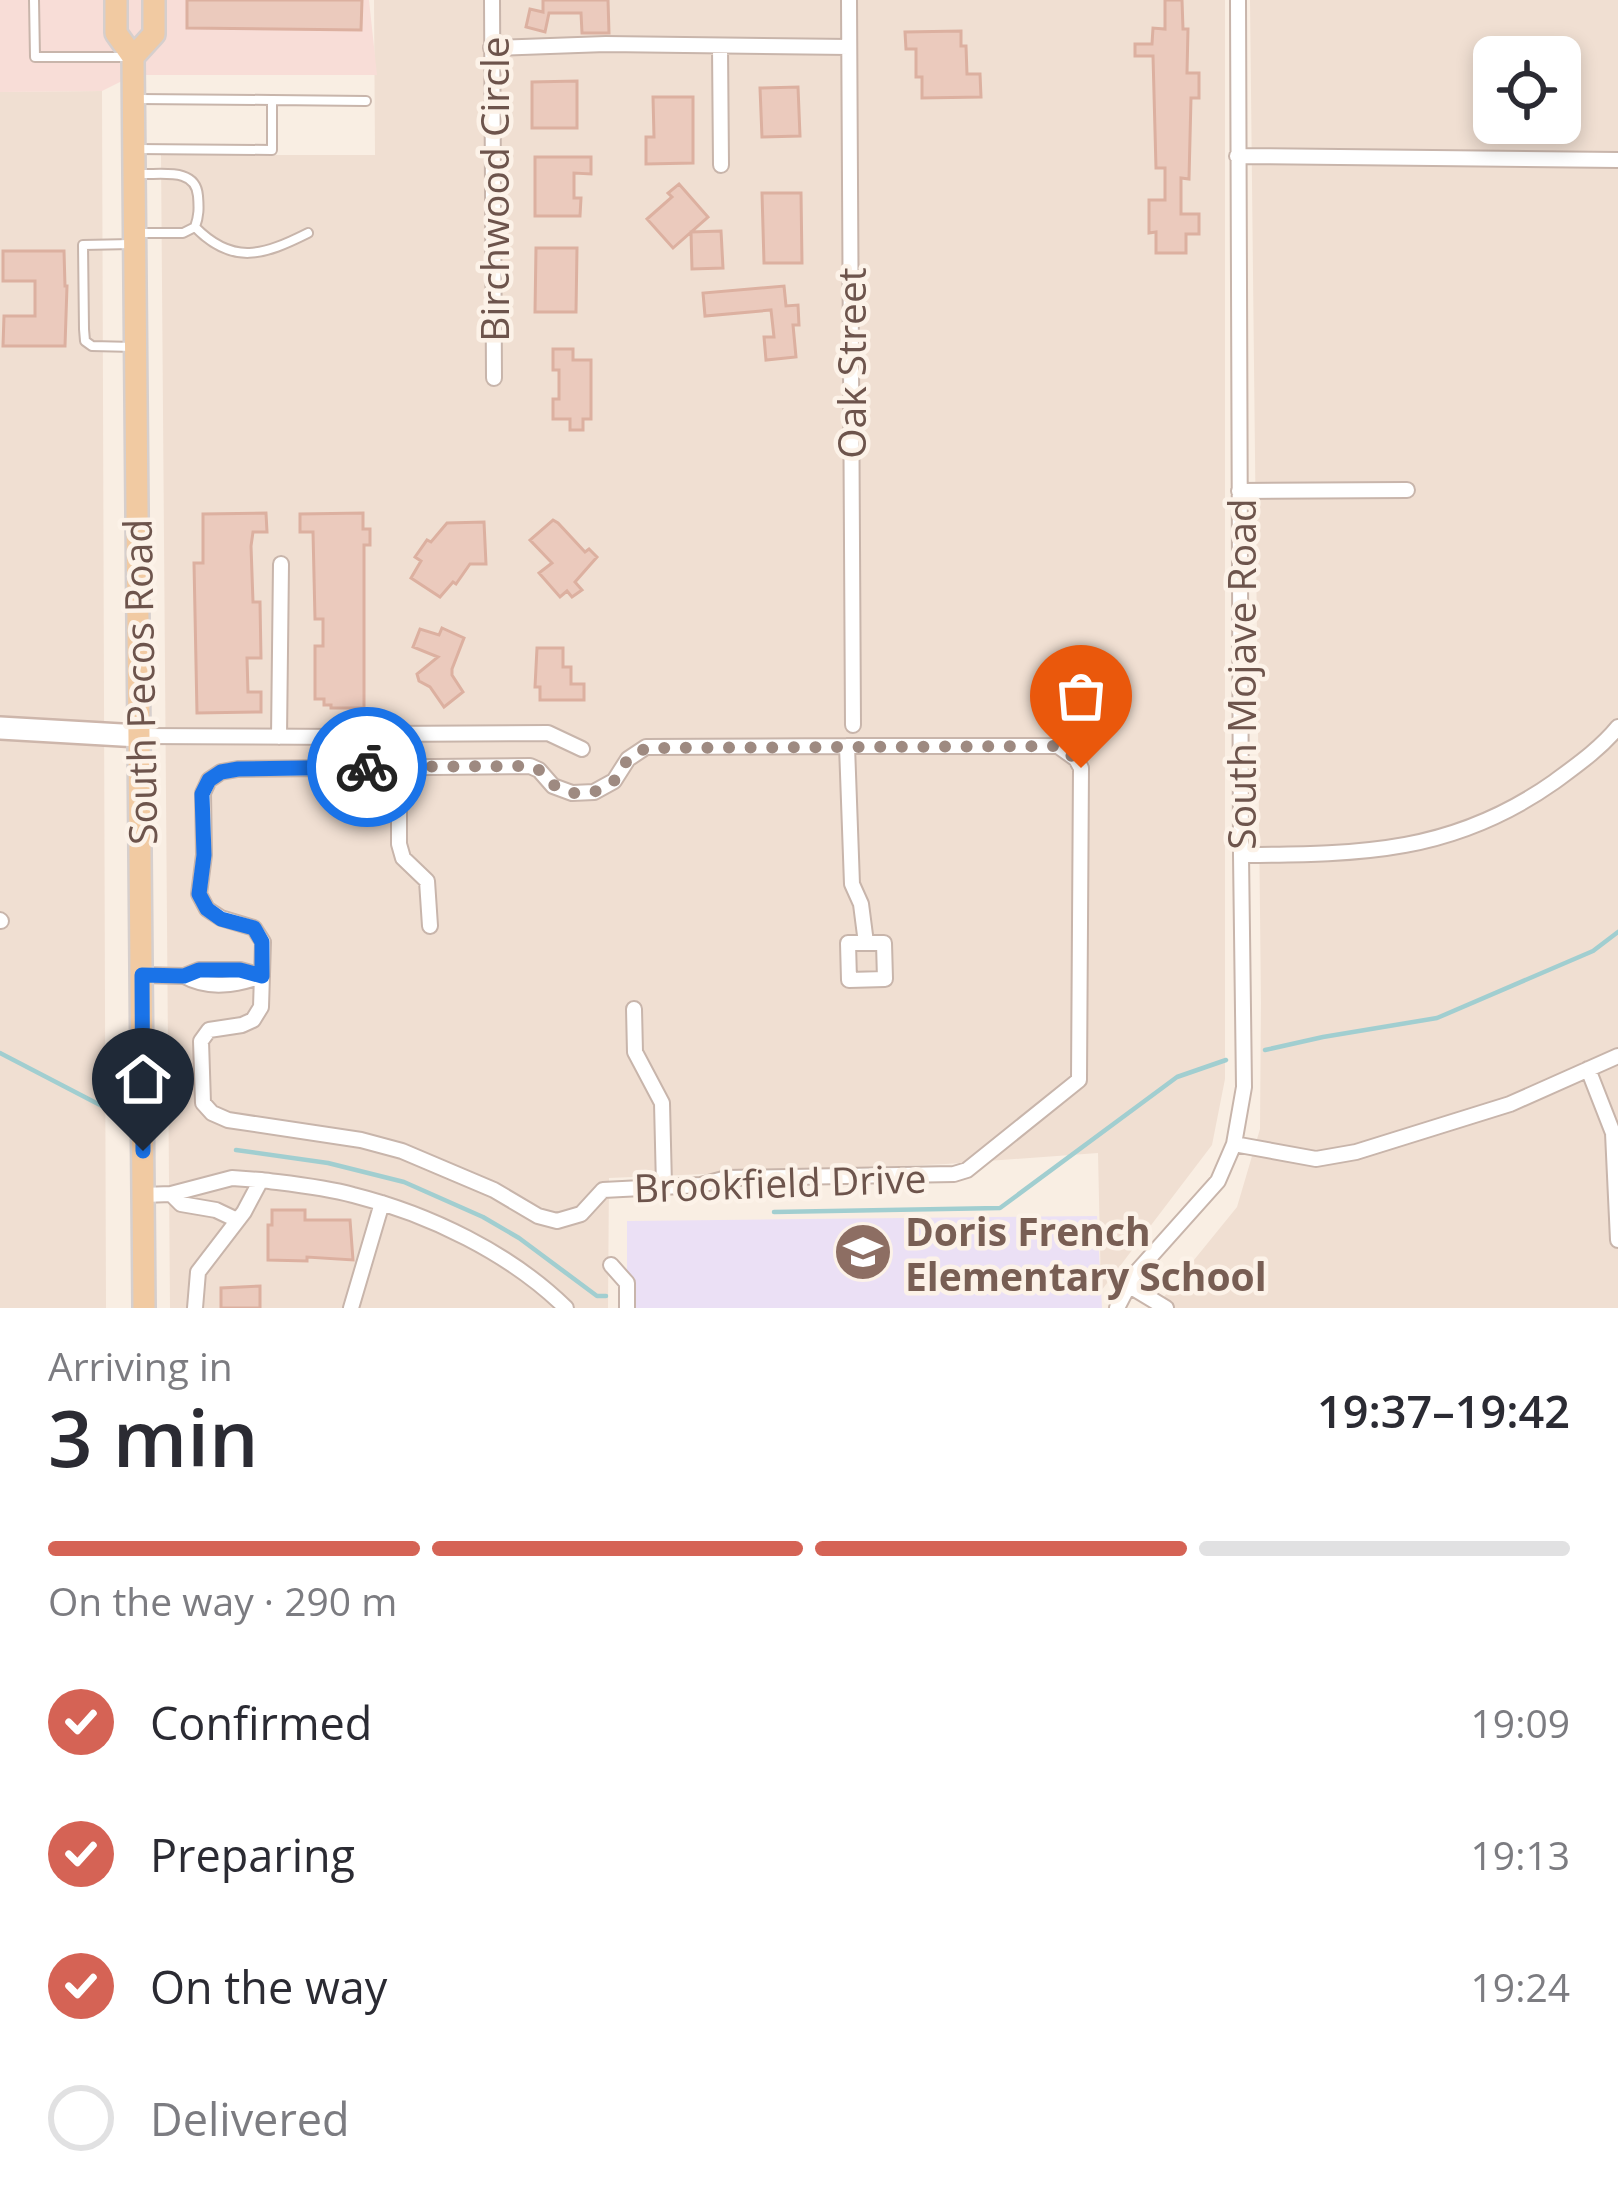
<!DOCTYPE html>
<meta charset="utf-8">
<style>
:root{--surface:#fff;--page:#f7f7f7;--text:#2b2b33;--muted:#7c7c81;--line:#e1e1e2;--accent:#d56355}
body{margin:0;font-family:"Open Sans",sans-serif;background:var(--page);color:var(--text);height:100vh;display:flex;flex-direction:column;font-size:45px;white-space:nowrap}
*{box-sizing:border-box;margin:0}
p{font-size:39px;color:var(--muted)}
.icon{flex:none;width:66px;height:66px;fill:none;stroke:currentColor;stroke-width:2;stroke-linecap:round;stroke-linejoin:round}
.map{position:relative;height:1308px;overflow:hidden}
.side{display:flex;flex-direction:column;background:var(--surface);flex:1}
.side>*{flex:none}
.tools{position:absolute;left:1473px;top:36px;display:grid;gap:24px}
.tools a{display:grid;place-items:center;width:108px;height:108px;border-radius:18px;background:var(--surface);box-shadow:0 6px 18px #0003;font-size:60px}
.pin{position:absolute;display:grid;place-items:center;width:102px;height:102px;color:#fff;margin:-123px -51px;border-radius:50% 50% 50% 0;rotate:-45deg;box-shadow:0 0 12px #0007}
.pin .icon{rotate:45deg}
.courier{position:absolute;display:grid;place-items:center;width:120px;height:120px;margin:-60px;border:9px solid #1a73e8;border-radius:50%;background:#fff;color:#222;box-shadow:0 3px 15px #0007}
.summary em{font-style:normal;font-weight:600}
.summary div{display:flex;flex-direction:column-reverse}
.summary{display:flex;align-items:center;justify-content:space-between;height:204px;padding:0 48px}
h1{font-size:78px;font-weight:600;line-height:90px}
.bar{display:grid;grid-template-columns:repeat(4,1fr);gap:18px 12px;align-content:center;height:144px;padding:0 48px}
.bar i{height:15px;border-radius:9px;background:var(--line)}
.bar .selected{background:var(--accent)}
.bar p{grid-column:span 4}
ol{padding:0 48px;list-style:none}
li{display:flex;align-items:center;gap:36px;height:132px}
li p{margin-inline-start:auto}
li .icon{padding:12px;border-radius:50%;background:var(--accent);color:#fff;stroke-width:4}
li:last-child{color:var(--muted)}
li i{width:66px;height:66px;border:6px solid var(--line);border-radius:50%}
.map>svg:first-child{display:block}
</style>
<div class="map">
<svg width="1618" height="1308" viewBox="0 0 1618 1308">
<rect width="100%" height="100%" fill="#f9eee3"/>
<!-- residential -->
<path fill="#f0dfd2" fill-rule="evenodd" d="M374 0H1225V1079L1212 1145 1101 1291 1098 1153 946 1164 609 1178 608 1308H170L161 155H375Z
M1250 0H1618V1308H1155L1237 1207 1260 1129 1261 1002ZM1494 57H1560V123H1494Z
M102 91 106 1308H0V92Z"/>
<!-- commercial -->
<path fill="#f8ddd7" d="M0 0H369L377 75H134L102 91 0 92Z"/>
<!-- education -->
<path fill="#ebe0f5" d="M1097 1216 1102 1308H627V1221Z"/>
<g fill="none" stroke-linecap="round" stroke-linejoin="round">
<!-- stream -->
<path stroke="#a1ced0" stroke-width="4.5" d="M1265 1050 1323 1037 1437 1018 1593 951 1618 932
M0 1053 102 1106
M236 1150 328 1163 404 1182 483 1217 519 1238 597 1296H606
M774 1212 1000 1208 1177 1077 1226 1060"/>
</g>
<!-- building -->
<path fill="#ebcabd" stroke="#dcb0a0" stroke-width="3" d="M187 0H362L361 30 187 28Z
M543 0H608L609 33H582L581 13H549L545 32 526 27 530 9 543 12Z
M1165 0H1182L1183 29H1188L1187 73H1199V98H1191L1189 179 1181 178V214H1199V234H1186V253H1156V232L1149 233V200H1165V168H1156L1153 56H1135V44H1152L1153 28 1165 29Z
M961 31V46H966L967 74H980L981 97 922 98V77H916V49H906L905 32Z
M577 81V128H532V82Z
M798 87 800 136 762 137 760 88Z
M653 97H693V163L646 164V137H654Z
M535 157H591V174L574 173V198H581L580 216H535Z
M679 184 708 217 673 248 647 219 672 197 668 193Z
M762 193H801L802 263H764Z
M721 231 723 268 692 269 691 232Z
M536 248H577L576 312H535Z
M3 251H64L65 286H67L65 346H3L4 316H35V281H3Z
M784 286 786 306 798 305 799 325H793L796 357 766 360 764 337H774L771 310 705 316 703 293Z
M553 349H573V360H591V419H583V430H570V419H553V399H559V370H553Z
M266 513 267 532H253L251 546 253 602H260L261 658H247L248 692H261V712L197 713 194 563H203V514Z
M363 513V529H370V545H364V708H331V705H324V699H315V646H323V619H315L313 532H300V514Z
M553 520 558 523 585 552 589 549 597 557 575 582 582 590 572 597 567 591 560 597 539 573 552 563 530 540Z
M484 522 486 564H470L456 584 453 582 440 597 411 578 421 561 415 557 427 540 431 542 447 523Z
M442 628 464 638 452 669V675L463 692 444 707 430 687 419 681 417 674 438 657 413 647 420 629 439 635Z
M537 648H563V667H571V684H584V700H540V687H535Z
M272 1210H305V1220H350L353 1260 307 1257V1261L268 1260V1225H272Z
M260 1286V1308H221V1288Z"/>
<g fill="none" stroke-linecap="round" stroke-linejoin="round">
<defs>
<path id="lane" d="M34 0 35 57H126
M272 100 366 101
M136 149 272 150V100L138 99
M195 227C233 266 264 255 308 233
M136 233H183L195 227C199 216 199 208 198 196 196 167 161 175 139 174
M132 244 83 245 84 329 85 341 92 346 134 347"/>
<path id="street" d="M492 0 494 378
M849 0 853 725
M720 47 721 165
M491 48 606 44 849 47
M1237 156 1618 160
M1239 491 1407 490
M139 736 345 737 381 734 548 733 582 749
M279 737 281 564
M847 746H1058L1076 759 1081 768 1079 1080 967 1170 954 1174 727 1178 701 1185 603 1190 581 1214 557 1221 538 1216 494 1190 402 1151 361 1140 228 1120 212 1113 203 1103 201 1041 209 1030 242 1025 253 1020 261 1007 263 942 254 928 221 918 207 909 199 894 204 855 203 793 209 780 221 772 238 769 530 766 539 770 553 786 572 793 594 792 614 781 628 759 646 747Z
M847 746 852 884 861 904 866 943
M399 766V844L403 858 427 881 430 926
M1241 855C1360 854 1452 854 1554 782 1577 765 1600 749 1618 727
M0 920 1 921
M848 943H884L885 979 849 980Z
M141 975 184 976 199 970H240L262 976
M184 976C209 990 236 985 262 976
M634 1009 635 1052 662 1103 664 1186
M1588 1069 1613 1133 1618 1240
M1234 1144 1316 1159 1356 1152 1510 1104 1618 1056
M171 1194 181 1204 216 1210 237 1220
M143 1195 171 1194 232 1178 261 1180
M611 1265 627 1283V1308
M1128 1285 1166 1308
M195 1308 198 1272 244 1212 261 1180C292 1184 324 1187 353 1195 429 1214 510 1253 566 1308
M351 1308 382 1203
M1117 1308 1134 1275 1218 1181 1234 1144 1244 1087 1241 855 1238 0"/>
<path id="secondary" d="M0 728 139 736"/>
<path id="primary" d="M116 0V33L133 57 144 1308
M133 57 154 34V0"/>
</defs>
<!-- lane casing -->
<use href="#lane" stroke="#c8b5ab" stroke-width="12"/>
<!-- street casing -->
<use href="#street" stroke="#c8b5ab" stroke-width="18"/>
<!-- secondary casing -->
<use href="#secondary" stroke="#cdb6ab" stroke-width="26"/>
<!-- primary casing -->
<use href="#primary" stroke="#d6cfcd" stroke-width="26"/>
<!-- lane -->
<use href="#lane" stroke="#fff" stroke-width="8"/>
<!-- street -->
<use href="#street" stroke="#fff" stroke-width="14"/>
<!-- secondary -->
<use href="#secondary" stroke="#fff" stroke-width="21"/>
<!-- primary -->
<use href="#primary" stroke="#f1caa2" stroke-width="21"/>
</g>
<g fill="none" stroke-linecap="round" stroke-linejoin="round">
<!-- done -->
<path stroke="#9e8a81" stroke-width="12" stroke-dasharray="0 21.6" d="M367 767 530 766 539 770 554 785 572 793 594 792 614 781 628 759 646 748 1058 746 1076 759 1081 768"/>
<!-- route -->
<path stroke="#1a73e8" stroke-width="15" d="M143 1151 142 975 184 976 199 970H240L262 976V942L254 928 221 919 207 909 199 894 204 855 202 794 209 780 221 772 238 769 367 767"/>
</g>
<!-- icons -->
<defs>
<symbol id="school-disc" viewBox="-11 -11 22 22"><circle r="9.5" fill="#8d6e63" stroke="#fcf2e8"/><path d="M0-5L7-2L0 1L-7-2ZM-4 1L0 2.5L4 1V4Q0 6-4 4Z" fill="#fff"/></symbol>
</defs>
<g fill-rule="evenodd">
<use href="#school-disc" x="830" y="1219" width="66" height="66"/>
</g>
<g text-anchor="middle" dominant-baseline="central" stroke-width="9" stroke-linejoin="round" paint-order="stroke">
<!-- street labels -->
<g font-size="39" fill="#6d544c" stroke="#fcf2e8">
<text transform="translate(493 189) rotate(-90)">Birchwood Circle</text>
<text transform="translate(850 363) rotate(-90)">Oak Street</text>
<text transform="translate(1240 674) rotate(-90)">South Mojave Road</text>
<text transform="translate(139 682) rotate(-91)">South Pecos Road</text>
<text transform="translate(780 1182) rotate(-2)">Brookfield Drive</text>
</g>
<!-- education labels -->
<g font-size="39" font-weight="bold" fill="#785e54" stroke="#fcf2e8" text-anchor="start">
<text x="905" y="1230">Doris French<tspan x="905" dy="45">Elementary School</tspan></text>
</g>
</g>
</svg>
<div class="tools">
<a><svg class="icon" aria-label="locate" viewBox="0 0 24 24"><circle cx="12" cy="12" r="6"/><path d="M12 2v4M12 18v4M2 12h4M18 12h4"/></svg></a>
</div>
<div class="pin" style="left:1081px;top:768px;background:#ea580c"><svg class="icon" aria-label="bag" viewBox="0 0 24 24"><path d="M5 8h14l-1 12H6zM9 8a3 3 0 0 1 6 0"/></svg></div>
<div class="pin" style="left:143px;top:1151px;background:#1f2937"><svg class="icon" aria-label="home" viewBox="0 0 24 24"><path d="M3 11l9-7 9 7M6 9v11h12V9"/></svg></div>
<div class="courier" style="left:367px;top:767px"><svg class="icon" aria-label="bike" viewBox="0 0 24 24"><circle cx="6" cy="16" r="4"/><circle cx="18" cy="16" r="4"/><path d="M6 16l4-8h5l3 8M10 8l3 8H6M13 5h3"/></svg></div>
</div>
<section class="side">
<div class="summary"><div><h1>3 min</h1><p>Arriving in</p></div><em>19:37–19:42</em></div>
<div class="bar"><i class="selected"></i><i class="selected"></i><i class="selected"></i><i></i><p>On the way · 290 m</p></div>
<ol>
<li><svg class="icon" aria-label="check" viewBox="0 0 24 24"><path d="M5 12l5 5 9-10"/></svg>Confirmed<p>19:09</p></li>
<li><svg class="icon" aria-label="check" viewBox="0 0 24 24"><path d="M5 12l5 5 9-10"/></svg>Preparing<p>19:13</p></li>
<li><svg class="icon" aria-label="check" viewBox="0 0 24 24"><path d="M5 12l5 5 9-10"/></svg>On the way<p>19:24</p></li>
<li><i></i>Delivered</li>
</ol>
</section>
